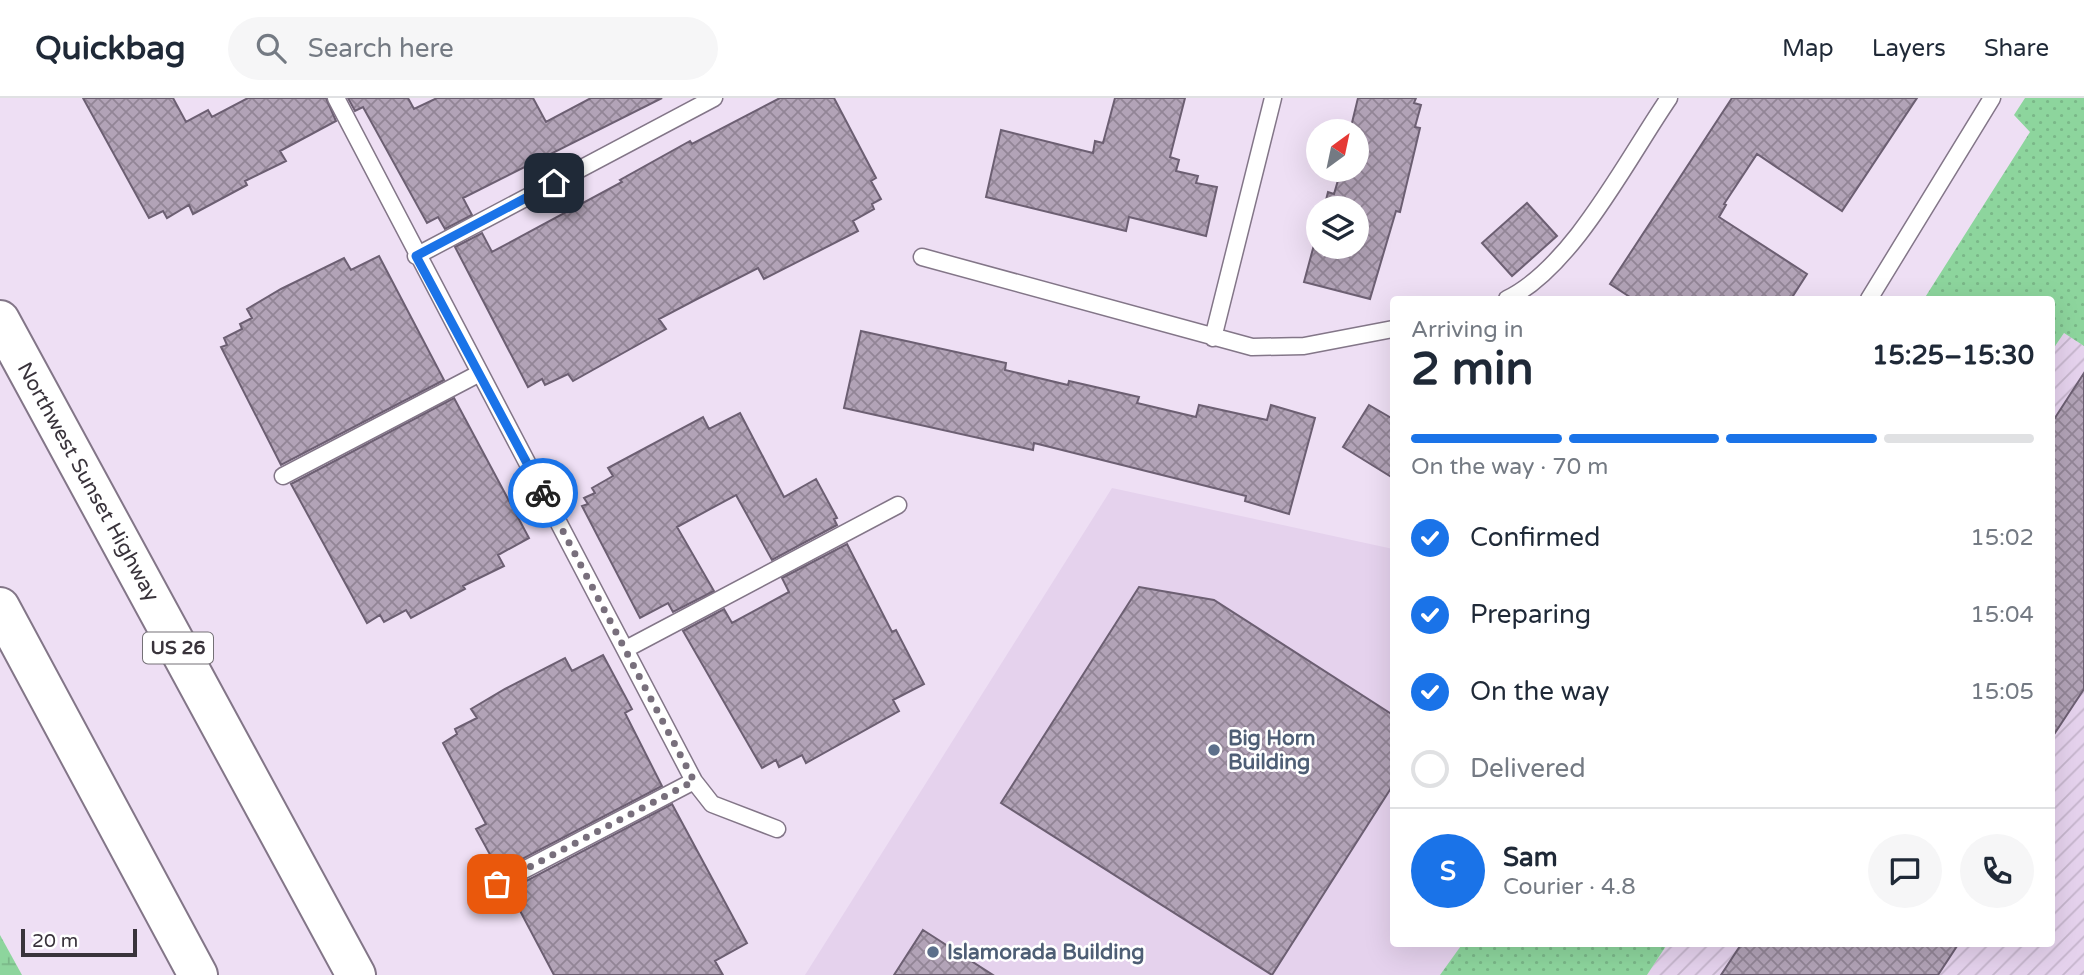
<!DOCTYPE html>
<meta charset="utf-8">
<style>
:root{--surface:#fff;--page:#f6f6f7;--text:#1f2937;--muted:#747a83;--line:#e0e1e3;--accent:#1a73e8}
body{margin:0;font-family:"Varela Round",sans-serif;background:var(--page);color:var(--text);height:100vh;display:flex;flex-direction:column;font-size:26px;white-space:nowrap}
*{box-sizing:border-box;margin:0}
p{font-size:23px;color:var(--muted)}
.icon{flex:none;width:38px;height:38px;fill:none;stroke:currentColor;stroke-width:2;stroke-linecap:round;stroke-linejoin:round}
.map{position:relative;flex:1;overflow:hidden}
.side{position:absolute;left:1390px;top:198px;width:665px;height:651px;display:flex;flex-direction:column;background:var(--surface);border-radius:7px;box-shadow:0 7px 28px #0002}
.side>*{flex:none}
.needle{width:46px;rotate:33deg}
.buttons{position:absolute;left:1306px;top:21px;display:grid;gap:14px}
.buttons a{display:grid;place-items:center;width:63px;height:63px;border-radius:50%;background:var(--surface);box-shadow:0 7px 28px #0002;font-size:35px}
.scale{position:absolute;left:21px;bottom:18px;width:116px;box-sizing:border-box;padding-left:7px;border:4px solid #39333b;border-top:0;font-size:19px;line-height:24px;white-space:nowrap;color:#39333b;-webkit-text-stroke:5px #fff;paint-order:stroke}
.pin{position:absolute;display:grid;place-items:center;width:60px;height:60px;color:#fff;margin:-30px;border-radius:14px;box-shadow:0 4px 10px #0006}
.courier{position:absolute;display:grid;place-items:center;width:70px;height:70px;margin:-35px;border:5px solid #1a73e8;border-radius:50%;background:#fff;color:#222;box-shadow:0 2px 9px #0007}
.head em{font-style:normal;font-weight:700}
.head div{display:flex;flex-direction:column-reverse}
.head{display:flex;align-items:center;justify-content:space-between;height:119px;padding:0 21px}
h1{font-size:46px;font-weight:700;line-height:52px}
.bar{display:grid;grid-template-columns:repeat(4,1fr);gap:10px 7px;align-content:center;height:84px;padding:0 21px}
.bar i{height:9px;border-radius:5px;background:var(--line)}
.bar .on{background:var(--accent)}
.bar p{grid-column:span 4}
.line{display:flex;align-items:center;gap:18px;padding:0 21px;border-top:2px solid var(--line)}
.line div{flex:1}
.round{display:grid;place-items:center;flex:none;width:74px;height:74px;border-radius:37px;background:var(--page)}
ol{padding:0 21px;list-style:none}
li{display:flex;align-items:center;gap:21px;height:77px}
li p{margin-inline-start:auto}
li .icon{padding:7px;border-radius:50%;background:var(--accent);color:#fff;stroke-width:4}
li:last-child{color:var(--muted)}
li i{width:38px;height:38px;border:4px solid var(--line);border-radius:50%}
header{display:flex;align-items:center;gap:42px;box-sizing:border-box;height:98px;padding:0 35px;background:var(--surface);border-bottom:2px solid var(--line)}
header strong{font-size:33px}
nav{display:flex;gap:38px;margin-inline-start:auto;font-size:24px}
.search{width:490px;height:63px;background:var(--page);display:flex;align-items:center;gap:18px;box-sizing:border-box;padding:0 24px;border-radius:38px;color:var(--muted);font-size:26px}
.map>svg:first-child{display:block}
</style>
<header>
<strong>Quickbag</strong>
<div class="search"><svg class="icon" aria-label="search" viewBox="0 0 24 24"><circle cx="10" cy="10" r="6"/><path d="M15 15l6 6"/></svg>Search here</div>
<nav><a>Map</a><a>Layers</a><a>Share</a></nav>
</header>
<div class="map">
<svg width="2084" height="877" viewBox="0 0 2084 877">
<defs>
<pattern id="industrial-furrows" width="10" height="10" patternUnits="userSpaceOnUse" patternTransform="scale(1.75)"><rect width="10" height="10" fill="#e5d2ed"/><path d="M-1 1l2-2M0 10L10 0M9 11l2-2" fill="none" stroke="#c5b5cc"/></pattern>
<pattern id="grass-dots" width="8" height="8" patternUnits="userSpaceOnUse" patternTransform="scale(1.75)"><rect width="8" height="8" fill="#8dd59d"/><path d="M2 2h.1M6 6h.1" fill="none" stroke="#7ab788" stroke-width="1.8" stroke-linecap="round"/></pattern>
<pattern id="wetland-marsh" width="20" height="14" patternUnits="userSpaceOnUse" patternTransform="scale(1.75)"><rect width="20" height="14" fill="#8dd59d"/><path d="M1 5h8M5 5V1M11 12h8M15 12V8" fill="none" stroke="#7ab788"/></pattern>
<pattern id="building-cross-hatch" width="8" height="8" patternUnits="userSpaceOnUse" patternTransform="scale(1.75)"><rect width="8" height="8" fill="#b2a3b7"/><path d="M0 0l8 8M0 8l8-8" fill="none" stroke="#928596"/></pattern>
</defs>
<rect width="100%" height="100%" fill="#eedff4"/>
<!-- built -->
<path fill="#e5d2ed" d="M1112 390 1393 451V845H1474L1453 877H805Z"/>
<!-- industrial -->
<path fill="url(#industrial-furrows)" d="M2064 235 2084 248V877H1647L1668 845H2051V254Z"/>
<!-- grass -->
<path fill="url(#grass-dots)" d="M2025 0H2084V248L2064 235 2051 254V201H1924L2030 34 2014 17Z
M1463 845H1668L1647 877H1440Z"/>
<!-- wetland -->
<path fill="url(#wetland-marsh)" d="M0 837 22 877H0Z"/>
<!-- building -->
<path fill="url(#building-cross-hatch)" stroke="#6c5f72" stroke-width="2" d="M83 0H173L186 24 208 12 212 19 248 0H326L336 23 280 53 286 63 245 83 247 87 193 116 189 107 167 120 163 113 149 120Z
M348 0H408L414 11 437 0H533L546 24 591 0H662L463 100 472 117 445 131 438 119 427 125 363 9 355 13Z
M780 0H834L876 80 871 83 881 101 872 106 874 111 853 123 858 133 764 181 758 170 699 200 659 221 666 231 573 283 568 276 545 287 542 281 528 289 455 149 482 135 492 154 622 84 620 82 690 43 692 46Z
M1115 0H1185L1170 59 1179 62 1176 73 1198 78 1196 85 1217 89 1206 138 1129 119 1126 133 986 99 1001 32 1093 55 1095 43 1103 45Z
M1358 0H1416L1414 5 1421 7 1415 29 1420 30 1400 114 1396 113 1370 201 1304 184 1318 132V149H1356V110H1324L1328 94 1334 96 1341 72H1356V33H1350Z
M1732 0H1917L1842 113 1757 56 1724 106 1726 107 1719 119 1807 176 1791 201H1633L1610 186Z
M1527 105 1557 138 1512 178 1482 145Z
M379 158 444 282 281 367 221 249 227 247 224 240 242 231 240 226 252 220 247 211 281 191 344 160 351 172Z
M861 233 1006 265 1005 272 1068 287 1069 283 1139 299 1137 305 1196 319 1199 307 1267 322 1271 307 1315 320 1289 416 1245 403 1246 398 1034 345 1033 352 844 310Z
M2084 275V591L2051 641V326Z
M454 300 529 440 498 457 504 468 463 488 465 491 411 520 406 512 384 524 380 517 367 525 291 386Z
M1369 307 1393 321V380L1343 349Z
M740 315 784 399 816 381 837 420 834 421 837 427 772 462 736 397 677 429 714 493 673 514 668 505 640 520 582 408 588 406 584 400 595 395 592 390 613 378 608 370 703 319 709 331Z
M847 446 892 534 896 532 924 586 893 602 899 613 806 665 802 657 779 669 776 662 762 670 683 533 724 511 732 525 789 494 782 480Z
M1139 489 1214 502 1393 617V687L1272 877 1001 705Z
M603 557 632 611 625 615 662 688 499 773 476 731 486 726 443 645 457 636 455 631 477 620 471 611 505 591 565 560 572 573Z
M672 706 747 845 715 863 723 877H554L509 792Z
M923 832 993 877H894Z
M1742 845H1959L1938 877H1721Z"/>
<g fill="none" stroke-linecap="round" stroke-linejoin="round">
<defs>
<path id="service" d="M336 0 694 683 712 706 777 731
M416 158 714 0
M922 159 1252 249 1304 248 1393 231
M1507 201C1573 169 1627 61 1669 0
M1869 201 1992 0
M1213 240 1273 0
M283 378 480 275
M626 551 898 407
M497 786 694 683"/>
<path id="motorway" d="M0 222 356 877
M0 509 198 877"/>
</defs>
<!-- service casing -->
<use href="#service" stroke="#837688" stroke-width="19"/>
<!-- motorway casing -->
<use href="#motorway" stroke="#837688" stroke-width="42"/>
<!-- service -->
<use href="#service" stroke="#fff" stroke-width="16"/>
<!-- motorway -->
<use href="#motorway" stroke="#fff" stroke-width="38"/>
</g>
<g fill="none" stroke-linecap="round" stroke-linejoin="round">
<!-- done -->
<path stroke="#786f7c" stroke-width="7" stroke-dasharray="0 12.6" d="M497 786 694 683 543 395"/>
<!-- route -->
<path stroke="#1a73e8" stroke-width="9" d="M543 395 416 158 554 85"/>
</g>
<!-- markers -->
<g fill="#5c6f8a" stroke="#fff" stroke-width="2.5">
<circle cx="1214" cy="652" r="7"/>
<circle cx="933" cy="854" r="7"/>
</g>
<g text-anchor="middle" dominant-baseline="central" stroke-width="5" stroke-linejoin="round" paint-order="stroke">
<!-- shield labels -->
<rect fill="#fff" stroke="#747076" stroke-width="2" x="143" y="534.5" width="70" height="31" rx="5"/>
<g font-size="19" font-weight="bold" fill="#39333b">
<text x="178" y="550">US 26</text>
</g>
<!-- street labels -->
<g font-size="21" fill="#39333b" stroke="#fff">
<text transform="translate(88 384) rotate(61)">Northwest Sunset Highway</text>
</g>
<!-- service labels -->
<g font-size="21" font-weight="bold" fill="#4e5e75" stroke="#fff" text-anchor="start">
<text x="1228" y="640">Big Horn<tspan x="1228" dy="24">Building</tspan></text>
<text x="947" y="854">Islamorada Building</text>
</g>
</g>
</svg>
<div class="buttons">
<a><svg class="needle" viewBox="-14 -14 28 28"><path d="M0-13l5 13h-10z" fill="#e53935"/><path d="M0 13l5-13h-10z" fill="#747a83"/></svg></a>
<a><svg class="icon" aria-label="layers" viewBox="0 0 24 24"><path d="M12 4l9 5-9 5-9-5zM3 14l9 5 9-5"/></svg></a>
</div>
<div class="scale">20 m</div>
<div class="pin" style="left:497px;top:786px;background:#ea580c"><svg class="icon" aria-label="bag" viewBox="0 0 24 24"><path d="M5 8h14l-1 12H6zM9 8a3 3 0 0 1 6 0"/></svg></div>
<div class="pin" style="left:554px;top:85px;background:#1f2937"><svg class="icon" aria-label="home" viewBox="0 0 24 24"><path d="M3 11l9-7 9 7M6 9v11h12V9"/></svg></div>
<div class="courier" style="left:543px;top:395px"><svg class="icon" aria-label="bike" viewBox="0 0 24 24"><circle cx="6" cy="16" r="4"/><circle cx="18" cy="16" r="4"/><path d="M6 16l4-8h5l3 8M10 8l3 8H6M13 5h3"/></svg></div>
<section class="side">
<div class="head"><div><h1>2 min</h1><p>Arriving in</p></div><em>15:25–15:30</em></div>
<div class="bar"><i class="on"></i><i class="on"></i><i class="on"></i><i></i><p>On the way · 70 m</p></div>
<ol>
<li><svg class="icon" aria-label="check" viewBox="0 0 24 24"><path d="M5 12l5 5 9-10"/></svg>Confirmed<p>15:02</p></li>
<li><svg class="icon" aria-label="check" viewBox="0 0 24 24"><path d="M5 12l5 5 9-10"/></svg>Preparing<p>15:04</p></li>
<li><svg class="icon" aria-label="check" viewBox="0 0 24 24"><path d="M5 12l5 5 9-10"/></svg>On the way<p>15:05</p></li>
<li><i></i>Delivered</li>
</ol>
<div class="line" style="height:126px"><b class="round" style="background:var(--accent);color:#fff">S</b><div><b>Sam</b><p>Courier · 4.8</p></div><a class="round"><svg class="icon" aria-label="chat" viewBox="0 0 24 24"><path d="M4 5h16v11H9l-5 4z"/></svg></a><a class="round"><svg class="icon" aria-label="phone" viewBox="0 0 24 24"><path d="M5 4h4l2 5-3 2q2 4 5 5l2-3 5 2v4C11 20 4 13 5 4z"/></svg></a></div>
</section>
</div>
